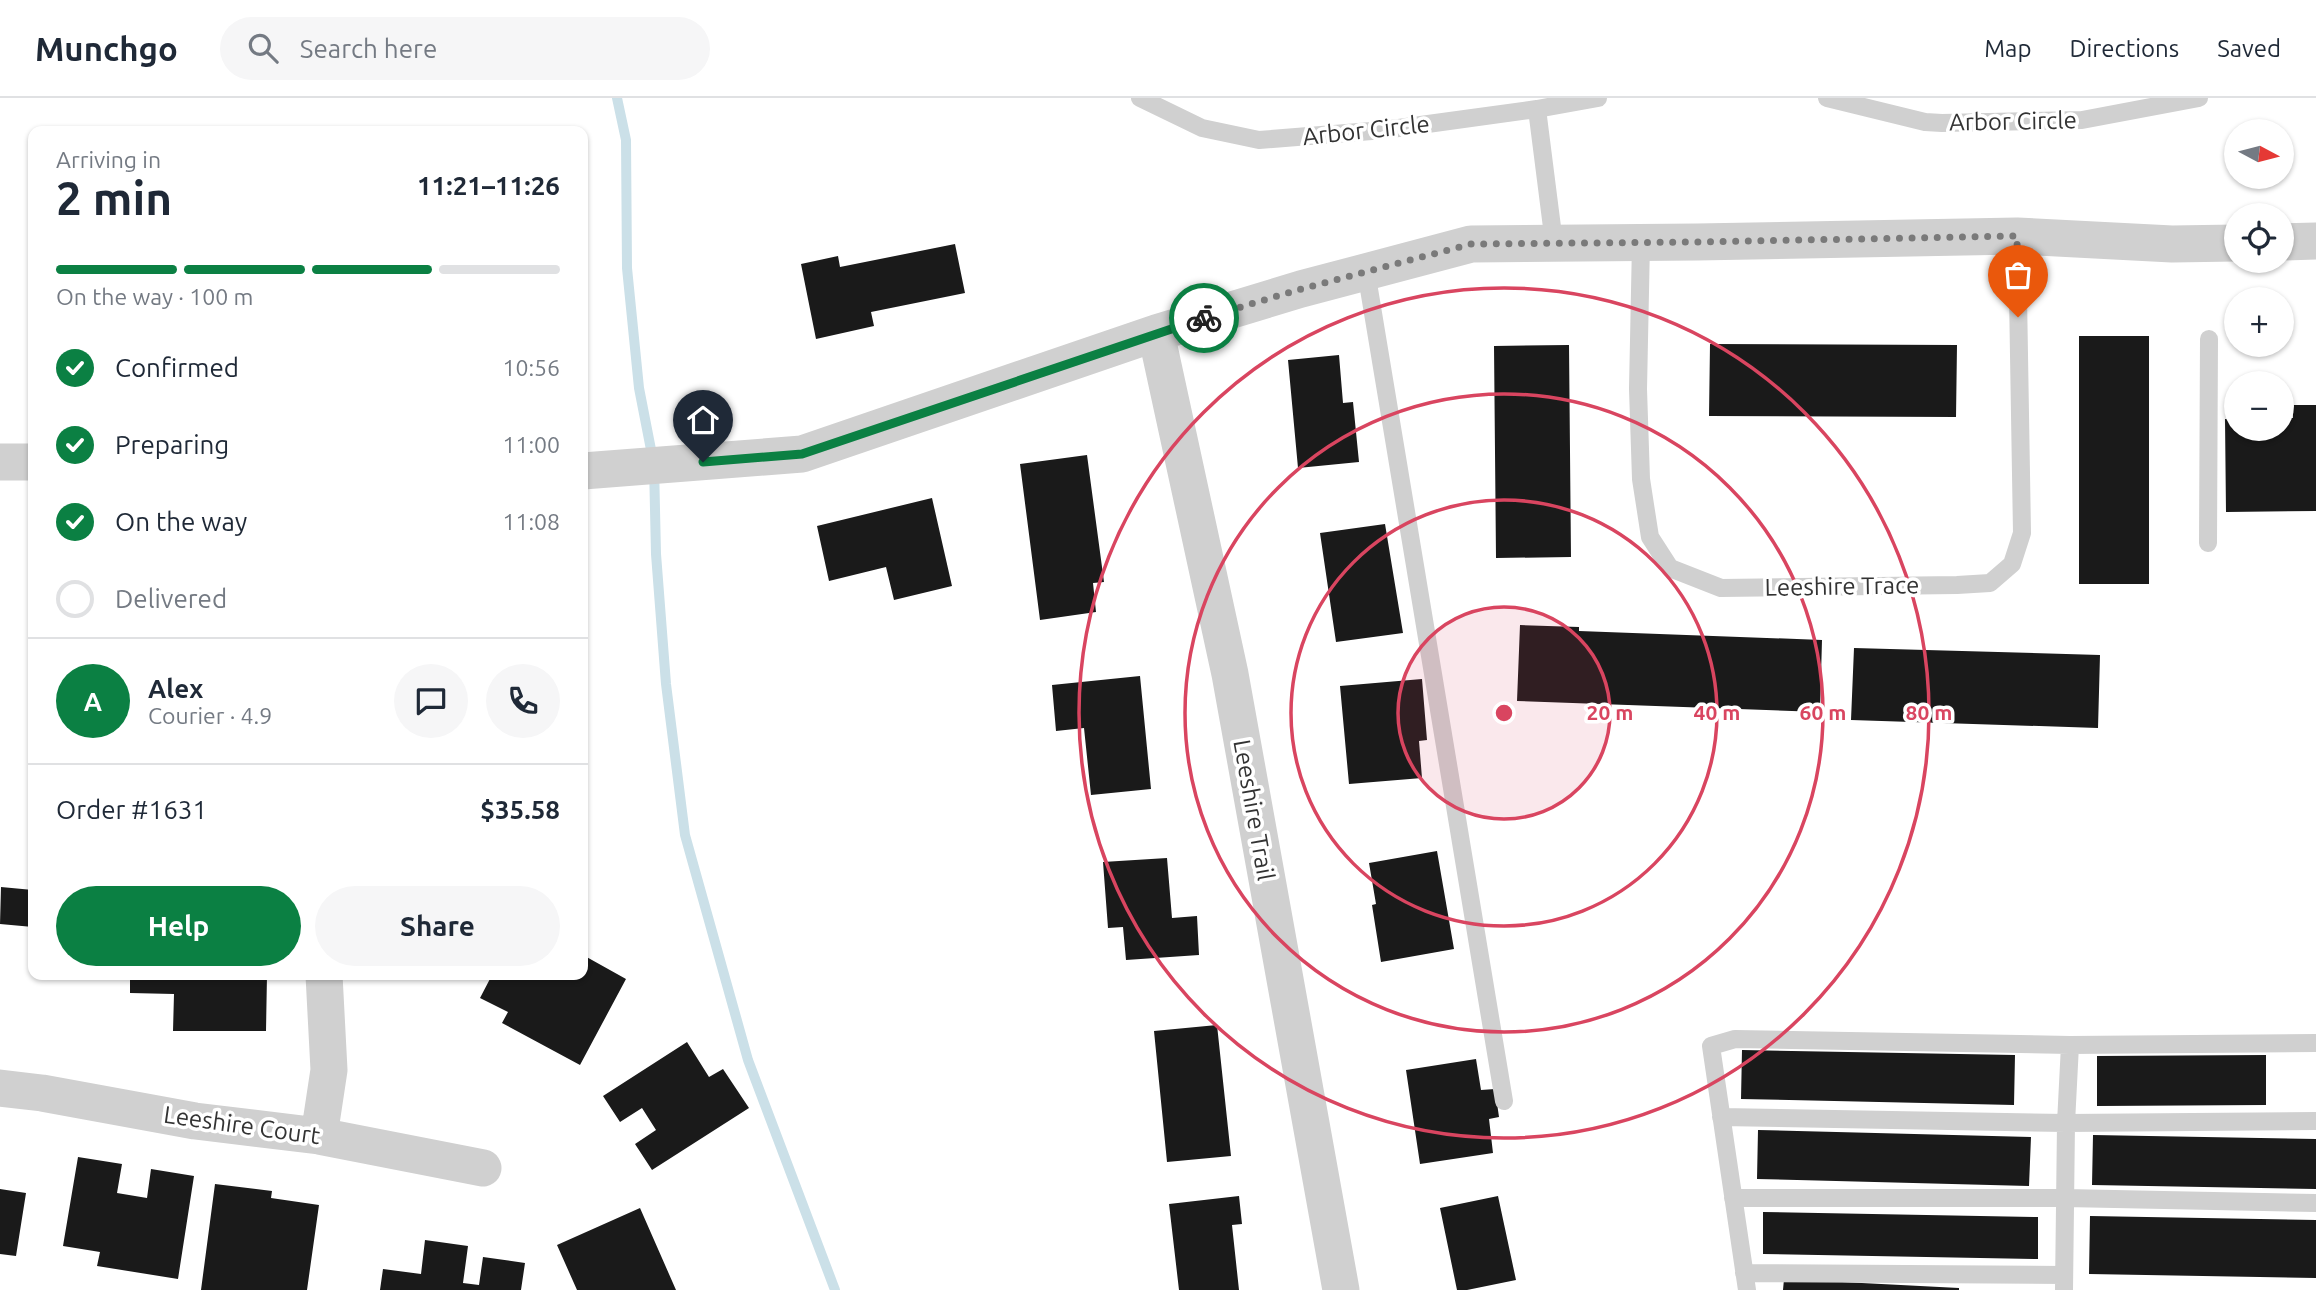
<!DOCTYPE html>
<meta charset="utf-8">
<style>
:root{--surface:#fff;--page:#f6f6f7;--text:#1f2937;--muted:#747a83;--line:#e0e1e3;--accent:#0b8043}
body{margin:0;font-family:Ubuntu,sans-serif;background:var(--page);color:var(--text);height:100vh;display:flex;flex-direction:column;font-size:26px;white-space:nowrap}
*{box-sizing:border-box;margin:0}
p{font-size:23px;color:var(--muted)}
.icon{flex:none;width:38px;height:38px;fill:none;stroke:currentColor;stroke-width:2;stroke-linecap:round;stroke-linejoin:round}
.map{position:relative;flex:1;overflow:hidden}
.drawer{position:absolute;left:28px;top:28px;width:560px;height:854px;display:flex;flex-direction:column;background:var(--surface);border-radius:14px;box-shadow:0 2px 5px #0004}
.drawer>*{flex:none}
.needle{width:46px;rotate:97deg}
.controls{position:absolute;left:2224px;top:21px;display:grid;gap:14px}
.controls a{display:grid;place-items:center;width:70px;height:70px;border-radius:50%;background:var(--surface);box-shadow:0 2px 5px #0004;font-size:35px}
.pin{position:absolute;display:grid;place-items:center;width:60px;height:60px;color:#fff;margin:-72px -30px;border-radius:50% 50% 50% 0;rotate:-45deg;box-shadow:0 0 7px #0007}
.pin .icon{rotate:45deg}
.courier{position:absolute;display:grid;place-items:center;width:70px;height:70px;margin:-35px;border:5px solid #0b8043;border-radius:50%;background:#fff;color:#222;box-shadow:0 2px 9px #0007}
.head em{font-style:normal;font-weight:600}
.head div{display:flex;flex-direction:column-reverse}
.head{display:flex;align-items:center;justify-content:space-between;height:119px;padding:0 28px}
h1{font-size:46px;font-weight:600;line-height:52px}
.bar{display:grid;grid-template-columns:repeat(4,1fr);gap:10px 7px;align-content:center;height:84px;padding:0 28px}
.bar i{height:9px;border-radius:5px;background:var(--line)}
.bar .active{background:var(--accent)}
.bar p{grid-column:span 4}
.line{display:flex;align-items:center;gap:18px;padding:0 28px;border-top:2px solid var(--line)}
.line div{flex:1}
.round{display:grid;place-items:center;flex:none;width:74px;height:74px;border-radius:37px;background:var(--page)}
ol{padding:0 28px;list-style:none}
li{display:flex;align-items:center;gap:21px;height:77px}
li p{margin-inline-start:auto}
li .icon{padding:7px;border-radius:50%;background:var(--accent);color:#fff;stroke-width:4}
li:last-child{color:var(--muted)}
li i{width:38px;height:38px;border:4px solid var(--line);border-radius:50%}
.action{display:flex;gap:14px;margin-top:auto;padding:14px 28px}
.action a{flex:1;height:80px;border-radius:42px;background:var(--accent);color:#fff;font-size:28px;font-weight:600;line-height:80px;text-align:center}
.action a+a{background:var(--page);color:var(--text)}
header{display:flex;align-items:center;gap:42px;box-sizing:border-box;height:98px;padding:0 35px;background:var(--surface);border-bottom:2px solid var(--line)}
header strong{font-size:33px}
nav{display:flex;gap:38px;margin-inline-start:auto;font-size:24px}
.search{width:490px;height:63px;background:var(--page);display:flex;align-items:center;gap:18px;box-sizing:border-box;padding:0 24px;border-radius:38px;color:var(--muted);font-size:26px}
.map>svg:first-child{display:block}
</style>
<header>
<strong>Munchgo</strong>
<div class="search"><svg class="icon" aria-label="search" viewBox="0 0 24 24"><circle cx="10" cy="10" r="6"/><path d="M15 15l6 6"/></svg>Search here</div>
<nav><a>Map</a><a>Directions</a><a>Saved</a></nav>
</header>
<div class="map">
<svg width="2316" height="1192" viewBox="0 0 2316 1192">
<rect width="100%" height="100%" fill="#fff"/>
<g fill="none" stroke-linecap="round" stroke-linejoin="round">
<!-- stream -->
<path stroke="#cbe0e8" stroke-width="10" d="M617 0 626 42 627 170 639 290 654 367 656 456 666 586 685 737 748 962 835 1192"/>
</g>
<!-- building -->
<path fill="#1a1a1a" d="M955 146 965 195 871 214 874 228 816 241 801 166 838 158 840 169Z
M2079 238H2149V486H2079Z
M1710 246 1957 247 1956 319 1709 318Z
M1569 247 1571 459 1496 460 1494 248Z
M1339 257 1343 305 1353 304 1359 364 1298 370 1288 262Z
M2293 307H2316V413L2226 414 2225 321H2236V331H2282V320H2293Z
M1087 357 1104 484 1093 485 1096 514 1040 522 1020 366Z
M932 400 952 488 894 502 886 469 829 483 817 428Z
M1385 426 1403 535 1336 544 1320 435Z
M1520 527 1579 529V533L1822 542 1820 614 1517 603Z
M1854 550 2100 557 2098 630 1851 622Z
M1140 578 1151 691 1091 697 1084 630 1056 633 1052 587Z
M1422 581 1427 642 1419 643 1422 680 1349 686 1340 588Z
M1437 753 1454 851 1381 864 1372 807 1376 806 1369 765Z
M1167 760 1172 820 1197 818 1199 857 1126 862 1123 829 1108 830 1103 764Z
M1 789 33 792V829L0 826Z
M583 857 626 881 580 967 502 925 508 914 480 900 492 877H523L528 879 530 877H583Z
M130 877H267L266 933H173L174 896 130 895Z
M1217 927 1231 1058 1167 1064 1154 933Z
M687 944 709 979 723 971 749 1010 652 1072 635 1046 656 1032 642 1010 620 1024 603 998Z
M1742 952 2015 957 2014 1007 1741 1001Z
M2266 957V1007L2097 1008V958Z
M1476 961 1481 992 1495 991 1499 1019 1489 1021 1493 1055 1420 1066 1406 972Z
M1758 1032 2031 1039 2029 1088 1757 1081Z
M2093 1037 2316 1041V1091L2092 1087Z
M78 1059 122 1066 117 1095 147 1100 151 1071 194 1078 178 1181 97 1168 100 1154 63 1148Z
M215 1086 272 1093 271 1100 319 1107 307 1192H201Z
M0 1091 26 1095 16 1158 0 1156Z
M1239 1098 1242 1126 1232 1127 1239 1192H1179L1169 1106Z
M1498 1098 1516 1182 1467 1192H1457L1440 1110Z
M640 1110 676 1192H577L557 1147Z
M1763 1114 2038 1119V1161L1763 1156Z
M2090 1118 2316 1122V1180L2089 1176Z
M425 1142 468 1148 463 1185 479 1187 483 1159 525 1165 521 1192H380L383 1171 421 1176Z
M1784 1181 1959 1190V1192H1783Z"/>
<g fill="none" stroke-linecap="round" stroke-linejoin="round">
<!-- lane -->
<path stroke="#d0d0d0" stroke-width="18" d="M1140 0 1202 30 1259 42 1384 32 1537 11 1598 0
M1827 0 1925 24 1942 25 2082 22 2199 0
M1537 11 1554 145
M1641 145 1638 291 1641 381 1650 439 1670 470 1721 490 1957 487 1990 485 2012 466 2022 435 2017 138
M1366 173 1504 1003
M2208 445 2209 241
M2070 947 2316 945
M1721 1019 2066 1025 2316 1023
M1733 1100H2065L2316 1105
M1744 1175 2064 1177
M1747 1192 1711 948 1735 941 2070 947 2066 1025 2064 1192"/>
<!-- street -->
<path stroke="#d0d0d0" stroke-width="37" d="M2282 144 2316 143
M1156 235 1230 576 1341 1192
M0 364H33
M583 373 802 356 1156 235 1301 191 1471 146 1697 144 2017 138 2172 146 2236 145
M0 990 42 995 195 1023 319 1038 483 1070
M319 1038 329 972 324 877"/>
</g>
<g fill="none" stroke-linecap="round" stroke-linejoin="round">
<!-- done -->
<path stroke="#7a7a7a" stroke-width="7" stroke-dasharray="0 12.6" d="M1204 220 1301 191 1471 146 1697 144 2017 138 2018 219"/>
<!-- route -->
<path stroke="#0b8043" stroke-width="9" d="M703 364 802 356 1204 220"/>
</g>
<!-- distance rings -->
<circle cx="1504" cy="615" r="106" fill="#d94560" fill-opacity=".12"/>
<g fill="none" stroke="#d94560" stroke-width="3.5">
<circle cx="1504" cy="615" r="106"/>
<circle cx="1504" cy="615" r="213"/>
<circle cx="1504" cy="615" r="319"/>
<circle cx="1504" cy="615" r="425"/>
</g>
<g text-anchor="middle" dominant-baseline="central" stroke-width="7" stroke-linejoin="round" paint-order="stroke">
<!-- street labels -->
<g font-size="24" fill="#333" stroke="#fff">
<text transform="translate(2013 23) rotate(-1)">Arbor Circle</text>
<text transform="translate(1366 32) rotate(-6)">Arbor Circle</text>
<text transform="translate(1842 488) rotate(-1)">Leeshire Trace</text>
<text transform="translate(1254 712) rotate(80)">Leeshire Trail</text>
<text transform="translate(242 1027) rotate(8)">Leeshire Court</text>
</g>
</g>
<circle cx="1504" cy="615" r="10" fill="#d94560" stroke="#fff" stroke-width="3.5"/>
<g font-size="21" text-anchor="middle" font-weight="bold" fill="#d94560" stroke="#fff" stroke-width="7" stroke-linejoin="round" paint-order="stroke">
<text x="1610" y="622">20 m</text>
<text x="1717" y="622">40 m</text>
<text x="1823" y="622">60 m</text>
<text x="1929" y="622">80 m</text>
</g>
</svg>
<div class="controls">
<a><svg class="needle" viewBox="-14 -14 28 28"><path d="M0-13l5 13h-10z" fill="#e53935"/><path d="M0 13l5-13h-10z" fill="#747a83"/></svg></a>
<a><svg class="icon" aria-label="locate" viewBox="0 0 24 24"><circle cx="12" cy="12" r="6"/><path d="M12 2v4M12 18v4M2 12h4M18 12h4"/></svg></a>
<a>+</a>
<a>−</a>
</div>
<div class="pin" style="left:2018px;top:219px;background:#ea580c"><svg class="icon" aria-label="bag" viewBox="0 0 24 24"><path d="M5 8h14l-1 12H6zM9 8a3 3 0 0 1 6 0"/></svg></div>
<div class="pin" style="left:703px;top:364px;background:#1f2937"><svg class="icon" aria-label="home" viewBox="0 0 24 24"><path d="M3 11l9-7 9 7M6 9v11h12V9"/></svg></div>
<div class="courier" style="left:1204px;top:220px"><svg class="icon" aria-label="bike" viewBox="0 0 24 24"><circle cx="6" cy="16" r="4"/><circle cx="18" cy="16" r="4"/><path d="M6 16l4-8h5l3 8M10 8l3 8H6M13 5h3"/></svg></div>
<section class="drawer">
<div class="head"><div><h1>2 min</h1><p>Arriving in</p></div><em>11:21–11:26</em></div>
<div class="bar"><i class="active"></i><i class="active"></i><i class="active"></i><i></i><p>On the way · 100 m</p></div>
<ol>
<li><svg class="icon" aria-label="check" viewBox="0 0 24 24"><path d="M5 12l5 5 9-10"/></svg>Confirmed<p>10:56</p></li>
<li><svg class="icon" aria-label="check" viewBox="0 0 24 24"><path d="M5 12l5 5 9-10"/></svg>Preparing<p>11:00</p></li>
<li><svg class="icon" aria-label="check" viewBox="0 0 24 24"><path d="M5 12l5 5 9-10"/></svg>On the way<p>11:08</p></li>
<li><i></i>Delivered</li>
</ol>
<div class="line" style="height:126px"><b class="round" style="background:var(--accent);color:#fff">A</b><div><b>Alex</b><p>Courier · 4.9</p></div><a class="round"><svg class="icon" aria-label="chat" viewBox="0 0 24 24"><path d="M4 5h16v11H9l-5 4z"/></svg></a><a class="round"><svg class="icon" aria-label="phone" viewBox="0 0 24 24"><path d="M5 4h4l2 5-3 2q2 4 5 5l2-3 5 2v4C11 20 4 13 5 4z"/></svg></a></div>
<div class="line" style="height:91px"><div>Order #1631</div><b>$35.58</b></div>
<div class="action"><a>Help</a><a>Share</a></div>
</section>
</div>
